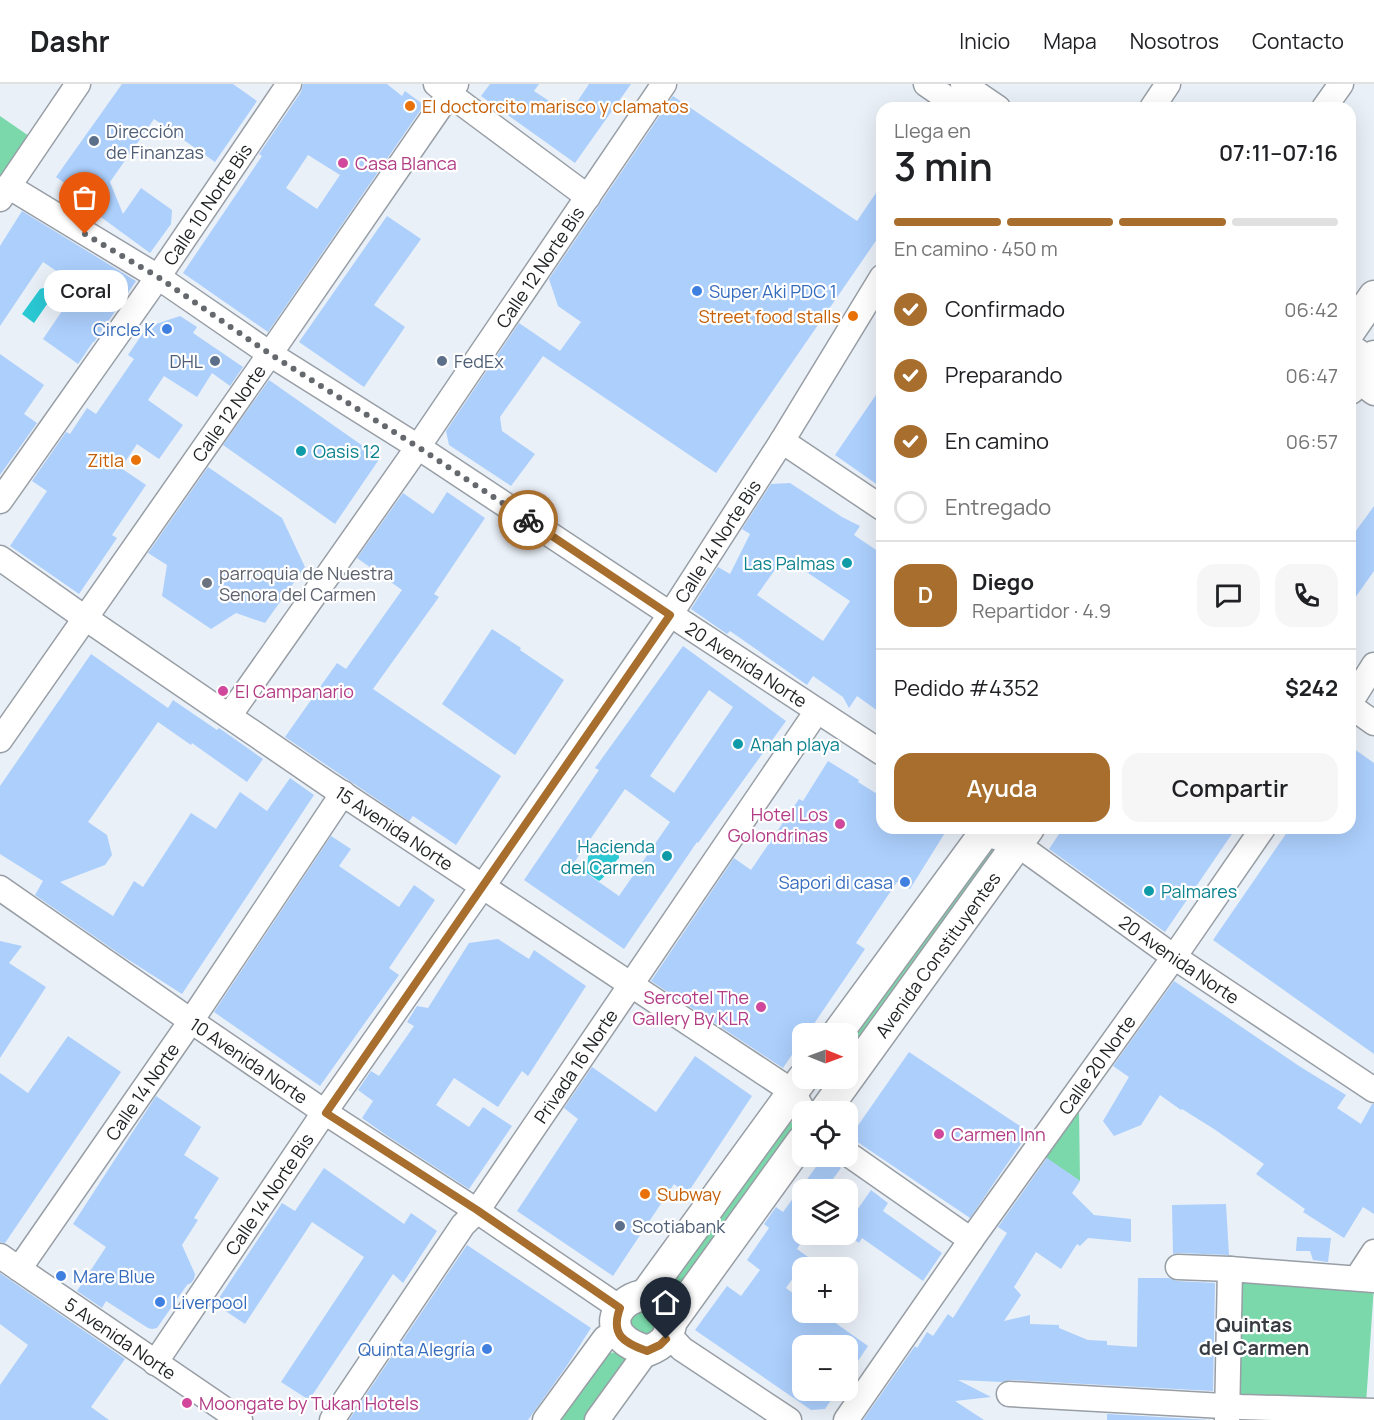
<!DOCTYPE html>
<html lang="es">
<meta charset="utf-8">
<style>
:root{--surface:#fff;--page:#f6f6f6;--text:#202124;--muted:#757577;--line:#e0e0e0;--accent:#a76e2d}
body{margin:0;font-family:Manrope,sans-serif;background:var(--page);color:var(--text);height:100vh;display:flex;flex-direction:column;font-size:22px;white-space:nowrap}
*{box-sizing:border-box;margin:0}
p{font-size:20px;color:var(--muted)}
.icon{flex:none;width:33px;height:33px;fill:none;stroke:currentColor;stroke-width:2;stroke-linecap:round;stroke-linejoin:round}
.map{position:relative;flex:1;overflow:hidden}
.details{position:absolute;left:876px;top:18px;width:480px;height:732px;display:flex;flex-direction:column;background:var(--surface);border-radius:18px;box-shadow:0 6px 24px #0002}
.details>*{flex:none}
.needle{width:39px;rotate:91deg}
.fabs{position:absolute;left:792px;top:939px;display:grid;gap:12px}
.fabs a{display:grid;place-items:center;width:66px;height:66px;border-radius:12px;background:var(--surface);box-shadow:0 6px 24px #0002;font-size:30px}
.pin{position:absolute;display:grid;place-items:center;width:51px;height:51px;color:#fff;margin:-62px -26px;border-radius:50% 50% 50% 0;rotate:-45deg;box-shadow:0 0 6px #0007}
.pin .icon{rotate:45deg}
.courier{position:absolute;display:grid;place-items:center;width:60px;height:60px;margin:-30px;border:4px solid #a76e2d;border-radius:50%;background:#fff;color:#222;box-shadow:0 2px 8px #0007}
.bubble{position:absolute;height:42px;border-radius:18px;background:var(--surface);box-shadow:0 6px 24px #0002;font-size:20px;font-weight:600;line-height:42px;text-align:center}
.headline em{font-style:normal;font-weight:600}
.headline div{display:flex;flex-direction:column-reverse}
.headline{display:flex;align-items:center;justify-content:space-between;height:102px;padding:0 18px}
h1{font-size:39px;font-weight:600;line-height:45px}
.bar{display:grid;grid-template-columns:repeat(4,1fr);gap:9px 6px;align-content:center;height:72px;padding:0 18px}
.bar i{height:8px;border-radius:4px;background:var(--line)}
.bar .selected{background:var(--accent)}
.bar p{grid-column:span 4}
.line{display:flex;align-items:center;gap:15px;padding:0 18px;border-top:2px solid var(--line)}
.line div{flex:1}
.round{display:grid;place-items:center;flex:none;width:63px;height:63px;border-radius:18px;background:var(--page)}
ol{padding:0 18px;list-style:none}
li{display:flex;align-items:center;gap:18px;height:66px}
li p{margin-inline-start:auto}
li .icon{padding:6px;border-radius:50%;background:var(--accent);color:#fff;stroke-width:4}
li:last-child{color:var(--muted)}
li i{width:33px;height:33px;border:3px solid var(--line);border-radius:50%}
.action{display:flex;gap:12px;margin-top:auto;padding:12px 18px}
.action a{flex:1;height:69px;border-radius:18px;background:var(--accent);color:#fff;font-size:24px;font-weight:600;line-height:69px;text-align:center}
.action a+a{background:var(--page);color:var(--text)}
header{display:flex;align-items:center;gap:36px;box-sizing:border-box;height:84px;padding:0 30px;background:var(--surface);border-bottom:2px solid var(--line)}
header strong{font-size:28px}
nav{display:flex;gap:33px;margin-inline-start:auto;font-size:21px}
.map>svg:first-child{display:block}
</style>
<header>
<strong>Dashr</strong>
<nav><a>Inicio</a><a>Mapa</a><a>Nosotros</a><a>Contacto</a></nav>
</header>
<div class="map">
<svg width="1374" height="1336" viewBox="0 0 1374 1336">
<rect width="100%" height="100%" fill="#eaf0f8"/>
<!-- green -->
<path fill="#7bd8aa" d="M0 32 29 52 0 94Z
M997 762V771L848 977V955L987 764Z
M1079 1024 1080 1097 1046 1074Z
M798 1037 793 1053 676 1209H667L665 1203 785 1040Z
M1242 1192 1374 1201 1366 1320 1235 1315Z
M648 1225C663 1238 657 1253 637 1251L629 1237 632 1229Z
M619 1268 626 1272 625 1282 587 1336H561L609 1269Z"/>
<!-- water -->
<path fill="#2ac9d4" d="M43 204C49 205 51 207 52 213L34 239 22 230 40 205Z
M609 760C617 762 619 765 619 774 612 780 605 794 599 797L587 789 588 772C597 770 601 764 609 760Z"/>
<!-- building -->
<path fill="#accffc" fill-rule="evenodd" d="M122 0H233L257 17 215 78 154 35 110 98 123 130 141 104 172 126 171 140 150 169 94 128 98 123 56 93Z
M303 0H387L402 12 405 7 424 21 268 248 183 189 262 72 259 70 301 8ZM308 71 340 91 317 125 286 104Z
M490 0H539L534 7 569 30 589 0H631L575 79 481 12Z
M673 12 857 137 882 100V148L716 389 543 272 500 333 502 347 535 370 511 402 449 361 446 347 519 239 560 267 581 238 558 222 549 195Z
M22 127 136 197 94 258H93L78 280 43 255 79 202 43 178 0 242V162Z
M387 132 421 155 374 221 405 243 364 303 299 258Z
M180 232 197 243 193 249 243 283 230 302 212 289 197 313 164 292 148 316 183 341 159 375 137 360 121 384 146 401 112 451 117 454 79 510 10 462 47 407 32 397 66 348 70 350 87 324 96 330 134 275 128 271 147 243Z
M0 270 44 301 24 330 37 339 0 391Z
M269 296 380 374 335 440 223 361Z
M882 302V404L835 371Z
M208 383 282 434 305 483 265 539 236 529 211 545 162 512 167 481 148 469Z
M790 399 842 433 860 442 854 451 882 470V630L857 612 849 624 843 613 813 592 807 601 730 547 727 550 691 525 718 483 730 490 750 450 742 445 771 400ZM784 473 850 517 823 557 757 511Z
M447 408 485 434 434 510 439 513 373 605 501 692 456 761 413 732 409 737 285 653 337 579 346 585 402 506 357 474 403 409 433 430Z
M1374 422V487L1350 521V455Z
M492 545 521 564 520 566 564 596 515 671 442 620Z
M683 562 786 637 698 759 697 758 624 865 524 796 599 686 595 684ZM709 606 733 623 674 709 650 692ZM625 705 670 738 619 812 573 780Z
M91 570 168 624 173 616 217 646 219 644 263 675 247 698 192 659 191 661 158 638 88 738 107 751 112 771 105 781 60 798 113 832 134 797 143 803 191 729 216 745 240 708 267 727 290 694 314 711 182 910 121 871 35 811 43 797 0 770V702Z
M1350 662 1374 679V970L1213 856 1290 744H1350Z
M828 677 859 696 858 698 882 713V744H948L910 805 897 798 856 859 865 865 807 950H802V956L783 984 651 897 734 774 751 786 799 715 803 717Z
M1063 744H1236L1165 848 1049 765Z
M331 752 351 765 339 782 399 823 414 801 435 816 389 884 399 891 320 1002 214 928Z
M498 855 529 875 534 866 586 902 528 992 522 987 498 1023 454 994 436 1021 469 1043 483 1023 512 1042 469 1105 386 1051 362 1034 373 1017 358 1006 371 987 379 992 414 942 407 938 417 922 428 924 469 859Z
M0 857 22 862 9 879 46 903 0 974Z
M1174 897 1299 982 1346 1011 1337 1024 1361 1040 1372 1020H1374V1130L1363 1123 1344 1154 1303 1128 1305 1125 1256 1090 1264 1080 1214 1045 1182 1025 1181 1026 1160 1011 1141 1041 1114 1052 1103 1037 1129 993 1113 982Z
M68 952 121 988 5 1159 0 1158V989L28 1009Z
M909 968 1029 1048 970 1134 850 1053Z
M695 972 752 1012 687 1110 674 1100 613 1192 517 1127 578 1035 564 1024 592 983 656 1028Z
M156 1012 201 1043 184 1071 219 1094 194 1134 198 1136 182 1161 195 1190 194 1195 191 1199 187 1201 157 1244 152 1245 148 1244 106 1217 102 1224 77 1207 106 1163 73 1140Z
M824 1072H826L841 1084 825 1106H802V1157L797 1165 808 1173 786 1204 802 1216V1228H820L868 1262 848 1292V1262H802V1306H838L825 1325 811 1326 695 1246 727 1202 741 1212 760 1186 747 1176 769 1144 764 1140 776 1123 783 1128Z
M1047 1074 1080 1097 1072 1109 1094 1131 1131 1135V1158L1088 1154 1080 1162 1077 1160 1061 1185 1036 1168 1014 1203 1021 1211 1004 1237 1030 1231V1240L1059 1241V1244L1088 1256 1107 1257V1261L1137 1263 1138 1194H1169L1177 1197 1215 1199 1213 1307 1010 1296 1002 1298 958 1296 991 1313 955 1317 984 1336H863L915 1262 917 1264 927 1248 933 1252 948 1230 953 1234 1007 1149 998 1143Z
M324 1084 404 1140 411 1129 437 1147 403 1199 393 1190 309 1316 281 1298 364 1173 312 1138 245 1240 215 1220 282 1119 295 1127Z
M871 1106 888 1119 883 1127 942 1169 923 1197 862 1154 859 1159 848 1151V1139Z
M1226 1120 1229 1171 1179 1169 1173 1170 1172 1121Z
M1297 1153 1331 1154 1328 1178 1313 1176 1310 1167H1296Z
M467 1161 591 1244 566 1283 528 1336H349Z
M0 1189 125 1275 91 1323 109 1336H0V1301L28 1261 0 1240Z
M1107 1330 1211 1336H1107Z"/>
<g fill="none" stroke-linecap="round" stroke-linejoin="round">
<defs>
<g id="minor">
<path d="M436 0 588 113"/>
<path d="M926 0 961 24"/>
<path d="M963 0 998 24"/>
<path d="M1152 24 1168 0"/>
<path d="M1324 24 1341 0"/>
<path id="s1" d="M8 102 158 193 270 270 418 363 676 534 882 669"/>
<path d="M0 115 78 0"/>
<path d="M1350 262 1374 278"/>
<path d="M1350 291 1374 309"/>
<path d="M782 357 882 424"/>
<path id="s2" d="M0 417 158 193 289 0"/>
<path id="s3" d="M0 474 75 527 328 700 793 1008 804 1028"/>
<path d="M1350 619 1374 581"/>
<path d="M1350 622 1374 639"/>
<path id="s4" d="M229 632 418 363 664 0"/>
<path id="s5" d="M0 656 265 277 456 0"/>
<path id="s6" d="M984 749 1017 760 1174 873 1374 1006"/>
<path id="s7" d="M0 804 191 937 326 1029 477 1127 620 1224"/>
<path d="M848 1070 971 1156"/>
<path id="s8" d="M0 1172 240 1336"/>
<path d="M1178 1183 1230 1185 1374 1196"/>
<path id="s9" d="M19 1185 191 937 343 709"/>
<path d="M1357 1194 1374 1168"/>
<path d="M669 1251 682 1265 789 1336"/>
<path id="s10" d="M155 1279 317 1039 492 789 670 531 782 357 882 193"/>
<path d="M1009 1310 1241 1323 1373 1327"/>
<path id="s11" d="M332 1336 463 1141 477 1127 817 627"/>
<path d="M545 1336 605 1254 617 1247"/>
<path d="M597 1336 647 1267"/>
<path id="s12" d="M846 1336 971 1156 1174 873 1263 744"/>
<path d="M1227 1336 1230 1185"/>
</g>
<g id="major">
<path d="M1350 247 1374 212"/>
<path d="M1350 305 1374 272"/>
<path d="M837 950 988 744"/>
<path id="s13" d="M824 1028 1029 744"/>
<path d="M802 1057 672 1237C668 1255 665 1260 647 1267 640 1264 632 1262 626 1257 603 1239 620 1214 645 1211L803 994"/>
</g>
</defs>
<!-- minor casing -->
<use href="#minor" stroke="#989ea5" stroke-width="27"/>
<!-- major casing -->
<use href="#major" stroke="#989ea5" stroke-width="33"/>
<!-- minor -->
<use href="#minor" stroke="#fff" stroke-width="24"/>
<!-- major -->
<use href="#major" stroke="#fff" stroke-width="30"/>
</g>
<g fill="none" stroke-linecap="round" stroke-linejoin="round">
<!-- done -->
<path stroke="#65696d" stroke-width="6" stroke-dasharray="0 10.8" d="M85 150 158 193 270 270 418 363 528 436"/>
<!-- route -->
<path stroke="#a76e2d" stroke-width="8" d="M528 436 670 531 326 1029 477 1126 620 1224C610 1251 624 1259 647 1267L660 1261 666 1255"/>
</g>
<!-- markers -->
<g fill="#e8710a" stroke="#fff" stroke-width="2">
<circle cx="410" cy="22" r="6"/>
<circle cx="853" cy="232" r="6"/>
<circle cx="136" cy="376" r="6"/>
<circle cx="645" cy="1110" r="6"/>
</g>
<g fill="#5c6f8a" stroke="#fff" stroke-width="2">
<circle cx="94" cy="57" r="6"/>
<circle cx="215" cy="277" r="6"/>
<circle cx="442" cy="277" r="6"/>
<circle cx="620" cy="1142" r="6"/>
</g>
<g fill="#d1479c" stroke="#fff" stroke-width="2">
<circle cx="343" cy="79" r="6"/>
<circle cx="223" cy="607" r="6"/>
<circle cx="840" cy="740" r="6"/>
<circle cx="761" cy="923" r="6"/>
<circle cx="939" cy="1050" r="6"/>
<circle cx="187" cy="1319" r="6"/>
</g>
<g fill="#3f7fe0" stroke="#fff" stroke-width="2">
<circle cx="697" cy="207" r="6"/>
<circle cx="167" cy="245" r="6"/>
<circle cx="905" cy="798" r="6"/>
<circle cx="61" cy="1192" r="6"/>
<circle cx="160" cy="1218" r="6"/>
<circle cx="487" cy="1265" r="6"/>
</g>
<g fill="#0f9aa8" stroke="#fff" stroke-width="2">
<circle cx="301" cy="367" r="6"/>
<circle cx="847" cy="479" r="6"/>
<circle cx="738" cy="660" r="6"/>
<circle cx="667" cy="772" r="6"/>
<circle cx="1149" cy="807" r="6"/>
</g>
<circle fill="#6b7280" stroke="#fff" stroke-width="2" cx="207" cy="499" r="6"/>
<g text-anchor="middle" dominant-baseline="central" stroke-width="4.5" stroke-linejoin="round" paint-order="stroke">
<!-- food labels -->
<g font-size="18" fill="#c56008" stroke="#fff" text-anchor="start">
<text x="422" y="22">El doctorcito marisco y clamatos</text>
<text x="841" y="232" text-anchor="end">Street food stalls</text>
<text x="124" y="376" text-anchor="end">Zitla</text>
<text x="657" y="1110">Subway</text>
</g>
<!-- service labels -->
<g font-size="18" fill="#4e5e75" stroke="#fff" text-anchor="start">
<text x="106" y="47">Dirección<tspan x="106" dy="21">de Finanzas</tspan></text>
<text x="203" y="277" text-anchor="end">DHL</text>
<text x="454" y="277">FedEx</text>
<text x="632" y="1142">Scotiabank</text>
</g>
<!-- hotel labels -->
<g font-size="18" fill="#b23c85" stroke="#fff" text-anchor="start">
<text x="355" y="79">Casa Blanca</text>
<text x="235" y="607">El Campanario</text>
<text x="828" y="730" text-anchor="end">Hotel Los<tspan x="828" dy="21">Golondrinas</tspan></text>
<text x="749" y="913" text-anchor="end">Sercotel The<tspan x="749" dy="21">Gallery By KLR</tspan></text>
<text x="951" y="1050">Carmen Inn</text>
<text x="199" y="1319">Moongate by Tukan Hotels</text>
</g>
<!-- street labels -->
<g font-size="18" fill="#1e2022" stroke="#fff">
<text stroke="none"><textPath href="#s2" startOffset="362">Calle 10 Norte Bis</textPath></text>
<text stroke="none"><textPath href="#s4" startOffset="546">Calle 12 Norte Bis</textPath></text>
<text stroke="none"><textPath href="#s5" startOffset="399">Calle 12 Norte</textPath></text>
<text stroke="none"><textPath href="#s10" startOffset="996">Calle 14 Norte Bis</textPath></text>
<text stroke="none"><textPath href="#s1" startOffset="880">20 Avenida Norte</textPath></text>
<text stroke="none"><textPath href="#s3" startOffset="478">15 Avenida Norte</textPath></text>
<text stroke="none"><textPath href="#s13" startOffset="194">Avenida Constituyentes</textPath></text>
<text stroke="none"><textPath href="#s6" startOffset="234">20 Avenida Norte</textPath></text>
<text stroke="none"><textPath href="#s7" startOffset="303">10 Avenida Norte</textPath></text>
<text stroke="none"><textPath href="#s12" startOffset="435">Calle 20 Norte</textPath></text>
<text stroke="none"><textPath href="#s11" startOffset="430">Privada 16 Norte</textPath></text>
<text stroke="none"><textPath href="#s9" startOffset="216">Calle 14 Norte</textPath></text>
<text stroke="none"><textPath href="#s10" startOffset="204">Calle 14 Norte Bis</textPath></text>
<text stroke="none"><textPath href="#s8" startOffset="146">5 Avenida Norte</textPath></text>
</g>
<!-- shop labels -->
<g font-size="18" fill="#366cbe" stroke="#fff" text-anchor="start">
<text x="709" y="207">Super Aki PDC 1</text>
<text x="155" y="245" text-anchor="end">Circle K</text>
<text x="893" y="798" text-anchor="end">Sapori di casa</text>
<text x="73" y="1192">Mare Blue</text>
<text x="172" y="1218">Liverpool</text>
<text x="475" y="1265" text-anchor="end">Quinta Alegría</text>
</g>
<!-- culture labels -->
<g font-size="18" fill="#0d838f" stroke="#fff" text-anchor="start">
<text x="313" y="367">Oasis 12</text>
<text x="835" y="479" text-anchor="end">Las Palmas</text>
<text x="750" y="660">Anah playa</text>
<text x="655" y="762" text-anchor="end">Hacienda<tspan x="655" dy="21">del Carmen</tspan></text>
<text x="1161" y="807">Palmares</text>
</g>
<!-- worship labels -->
<g font-size="18" fill="#5b616d" stroke="#fff" text-anchor="start">
<text x="219" y="489">parroquia de Nuestra<tspan x="219" dy="21">Senora del Carmen</tspan></text>
</g>
<!-- neighbourhood labels -->
<g font-size="20" font-weight="bold" fill="#383d43" stroke="#fff">
<text x="1254" y="1240">Quintas<tspan x="1254" dy="23">del Carmen</tspan></text>
</g>
</g>
</svg>
<div class="fabs">
<a><svg class="needle" viewBox="-14 -14 28 28"><path d="M0-13l5 13h-10z" fill="#e53935"/><path d="M0 13l5-13h-10z" fill="#757577"/></svg></a>
<a><svg class="icon" aria-label="locate" viewBox="0 0 24 24"><circle cx="12" cy="12" r="6"/><path d="M12 2v4M12 18v4M2 12h4M18 12h4"/></svg></a>
<a><svg class="icon" aria-label="layers" viewBox="0 0 24 24"><path d="M12 4l9 5-9 5-9-5zM3 14l9 5 9-5"/></svg></a>
<a>+</a>
<a>−</a>
</div>
<div class="pin" style="left:85px;top:150px;background:#ea580c"><svg class="icon" aria-label="bag" viewBox="0 0 24 24"><path d="M5 8h14l-1 12H6zM9 8a3 3 0 0 1 6 0"/></svg></div>
<div class="pin" style="left:666px;top:1255px;background:#1f2937"><svg class="icon" aria-label="home" viewBox="0 0 24 24"><path d="M3 11l9-7 9 7M6 9v11h12V9"/></svg></div>
<div class="courier" style="left:528px;top:436px"><svg class="icon" aria-label="bike" viewBox="0 0 24 24"><circle cx="6" cy="16" r="4"/><circle cx="18" cy="16" r="4"/><path d="M6 16l4-8h5l3 8M10 8l3 8H6M13 5h3"/></svg></div>
<div class="bubble" style="left:44px;top:186px;width:84px">Coral</div>
<section class="details">
<div class="headline"><div><h1>3 min</h1><p>Llega en</p></div><em>07:11–07:16</em></div>
<div class="bar"><i class="selected"></i><i class="selected"></i><i class="selected"></i><i></i><p>En camino · 450 m</p></div>
<ol>
<li><svg class="icon" aria-label="check" viewBox="0 0 24 24"><path d="M5 12l5 5 9-10"/></svg>Confirmado<p>06:42</p></li>
<li><svg class="icon" aria-label="check" viewBox="0 0 24 24"><path d="M5 12l5 5 9-10"/></svg>Preparando<p>06:47</p></li>
<li><svg class="icon" aria-label="check" viewBox="0 0 24 24"><path d="M5 12l5 5 9-10"/></svg>En camino<p>06:57</p></li>
<li><i></i>Entregado</li>
</ol>
<div class="line" style="height:108px"><b class="round" style="background:var(--accent);color:#fff">D</b><div><b>Diego</b><p>Repartidor · 4.9</p></div><a class="round"><svg class="icon" aria-label="chat" viewBox="0 0 24 24"><path d="M4 5h16v11H9l-5 4z"/></svg></a><a class="round"><svg class="icon" aria-label="phone" viewBox="0 0 24 24"><path d="M5 4h4l2 5-3 2q2 4 5 5l2-3 5 2v4C11 20 4 13 5 4z"/></svg></a></div>
<div class="line" style="height:78px"><div>Pedido #4352</div><b>$242</b></div>
<div class="action"><a>Ayuda</a><a>Compartir</a></div>
</section>
</div>
